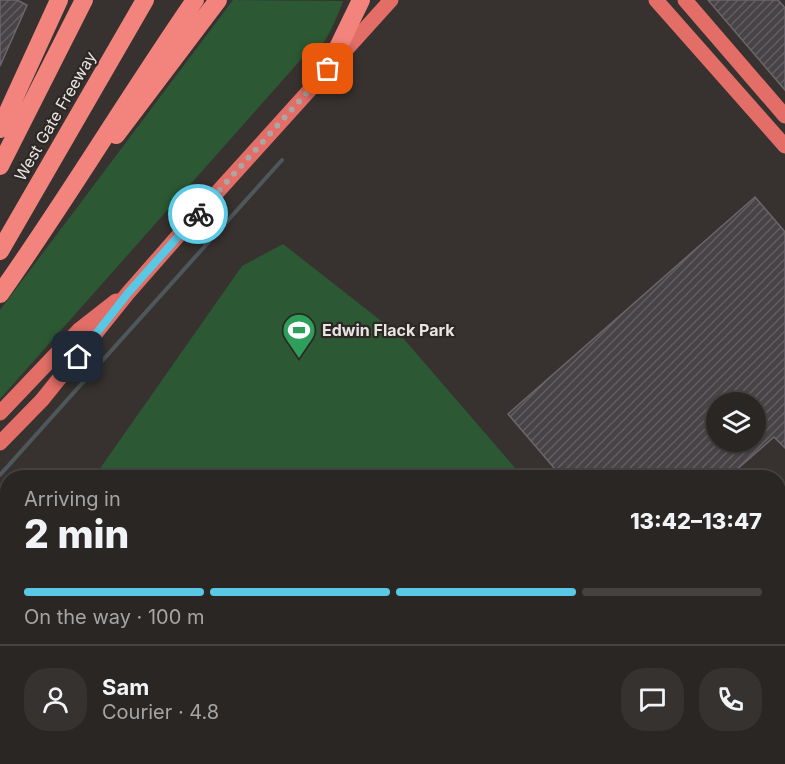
<!DOCTYPE html>
<meta charset="utf-8">
<style>
:root{--surface:#292623;--page:#353230;--text:#f1f3f6;--muted:#a5a5a6;--line:#454341;--accent:#59c8e5}
body{margin:0;font-family:Inter,sans-serif;background:var(--page);color:var(--text);height:100vh;display:flex;flex-direction:column;font-size:22px;white-space:nowrap}
*{box-sizing:border-box;margin:0}
p{font-size:20px;color:var(--muted)}
.icon{flex:none;width:33px;height:33px;fill:none;stroke:currentColor;stroke-width:2;stroke-linecap:round;stroke-linejoin:round}
.map{position:relative;flex:1;overflow:hidden}
.drawer{position:absolute;left:0px;top:470px;width:786px;height:296px;display:flex;flex-direction:column;background:var(--surface);border-radius:24px 24px 0 0;box-shadow:0 2px 4px #0004,0 0 0 2px var(--line)}
.drawer>*{flex:none}
.fabs{position:absolute;left:706px;top:392px;display:grid;gap:12px}
.fabs a{display:grid;place-items:center;width:60px;height:60px;border-radius:50%;background:var(--surface);box-shadow:0 2px 4px #0004,0 0 0 2px var(--line);font-size:30px}
.pin{position:absolute;display:grid;place-items:center;width:51px;height:51px;color:#fff;margin:-26px;border-radius:12px;box-shadow:0 3px 9px #0006}
.courier{position:absolute;display:grid;place-items:center;width:60px;height:60px;margin:-30px;border:4px solid #59c8e5;border-radius:50%;background:#fff;color:#222;box-shadow:0 2px 8px #0007}
.overview em{font-style:normal;font-weight:800}
.overview div{display:flex;flex-direction:column-reverse}
.overview{display:flex;align-items:center;justify-content:space-between;height:102px;padding:0 24px}
h1{font-size:39px;font-weight:800;line-height:45px}
.bar{display:grid;grid-template-columns:repeat(4,1fr);gap:9px 6px;align-content:center;height:72px;padding:0 24px}
.bar i{height:8px;border-radius:4px;background:var(--line)}
.bar .active{background:var(--accent)}
.bar p{grid-column:span 4}
.line{display:flex;align-items:center;gap:15px;padding:0 24px;border-top:2px solid var(--line)}
.line div{flex:1}
.round{display:grid;place-items:center;flex:none;width:63px;height:63px;border-radius:24px;background:var(--page)}
.map>svg:first-child{display:block}
</style>
<div class="map">
<svg width="785" height="764" viewBox="0 0 785 764">
<defs>
<pattern id="forest-crowns" width="20" height="18" patternUnits="userSpaceOnUse" patternTransform="scale(1.5)"><rect width="20" height="18" fill="#2c5933"/><path d="M2 6a3 3 0 1 1 6 0M12 15a3 3 0 1 1 6 0" fill="none" stroke="#4b7150"/></pattern>
<pattern id="building-hatch" width="6" height="6" patternUnits="userSpaceOnUse" patternTransform="scale(1.5)"><rect width="6" height="6" fill="#484347"/><path d="M-1 1l2-2M0 6l6-6M5 7l2-2" fill="none" stroke="#625e61"/></pattern>
</defs>
<rect width="100%" height="100%" fill="#37322f"/>
<!-- green -->
<path fill="#2c5933" d="M233 0 343 1C335 23 326 43 310 60L304 56 0 399V310Z
M283 244 403 338 523 477H94L242 266Z
M785 652V764H746L742 758H778L779 654Z
M151 758H269L260 764H169Z
M291 758H311L315 764H310L306 759 299 764H282Z
M362 758H613L601 764H370Z"/>
<!-- forest -->
<path fill="url(#forest-crowns)" d="M7 604V648L0 641V612Z
M785 628V652L779 654V630Z
M682 758H742L746 764H689Z"/>
<g fill="none" stroke-linecap="round" stroke-linejoin="round">
<!-- stream -->
<path stroke="#4e575a" stroke-width="4" d="M0 475 282 160"/>
</g>
<!-- building -->
<path fill="url(#building-hatch)" stroke="#6b666b" stroke-width="1.5" fill-rule="evenodd" d="M0 0H17L27 5 0 66Z
M708 0H778L785 8V90Z
M755 197 785 232V448L774 437 728 477H562L508 414ZM717 402H756V441H717Z"/>
<g fill="none" stroke-linecap="round" stroke-linejoin="round">
<!-- path -->
<path stroke="#87827f" stroke-width="2" stroke-dasharray="6 3" stroke-linecap="butt" d="M0 759 15 764"/>
<!-- service -->
<path stroke="#8c534f" stroke-width="5" d="M358 758 364 764
M672 758 681 764
M272 764 282 758
M621 764 636 758"/>
<!-- primary -->
<path stroke="#e26e67" stroke-width="15" d="M656 0 785 146
M685 0 785 116
M0 413 79 330 116 301
M0 443 42 400 128 293 185 228 391 0
M0 706 8 710
M0 739 8 743
M45 758 61 764
M114 758 126 764"/>
<!-- motorway -->
<path stroke="#f3847d" stroke-width="18" d="M328 68 361 0
M0 129 59 0
M116 135 218 0
M0 166 84 0
M0 251 145 0
M0 294C68 198 128 97 195 0"/>
</g>
<g fill="none" stroke-linecap="round" stroke-linejoin="round">
<!-- done -->
<path stroke="#aaa6a3" stroke-width="6" stroke-dasharray="0 10.8" d="M198 214 328 69"/>
<!-- route -->
<path stroke="#59c8e5" stroke-width="8" d="M78 357 128 293 198 214"/>
</g>
<!-- icons -->
<defs>
<symbol id="stadium-pin" viewBox="-11 -11 22 30"><path d="M0 17L-7.5 6A9.5 9.5 0 1 1 7.5 6Z" fill="#2e9e5b" stroke="#2d2825"/><path d="M0-5a6.5 5 0 1 0 0 10a6.5 5 0 1 0 0-10ZM-3.5-1.8h7v3.6h-7Z" fill="#fff"/></symbol>
</defs>
<g fill-rule="evenodd">
<use href="#stadium-pin" x="280" y="311" width="38" height="52"/>
</g>
<g text-anchor="middle" dominant-baseline="central" stroke-width="4.5" stroke-linejoin="round" paint-order="stroke">
<!-- street labels -->
<g font-size="16" fill="#e8e4e2" stroke="#2d2825">
<text transform="translate(55 116) rotate(-60)">West Gate Freeway</text>
</g>
<!-- poi labels -->
<g font-size="16" font-weight="bold" fill="#e8e4e2" stroke="#2d2825" text-anchor="start">
<text x="322" y="330">Edwin Flack Park</text>
</g>
</g>
</svg>
<div class="fabs">
<a><svg class="icon" aria-label="layers" viewBox="0 0 24 24"><path d="M12 4l9 5-9 5-9-5zM3 14l9 5 9-5"/></svg></a>
</div>
<div class="pin" style="left:328px;top:69px;background:#ea580c"><svg class="icon" aria-label="bag" viewBox="0 0 24 24"><path d="M5 8h14l-1 12H6zM9 8a3 3 0 0 1 6 0"/></svg></div>
<div class="pin" style="left:78px;top:357px;background:#1f2937"><svg class="icon" aria-label="home" viewBox="0 0 24 24"><path d="M3 11l9-7 9 7M6 9v11h12V9"/></svg></div>
<div class="courier" style="left:198px;top:214px"><svg class="icon" aria-label="bike" viewBox="0 0 24 24"><circle cx="6" cy="16" r="4"/><circle cx="18" cy="16" r="4"/><path d="M6 16l4-8h5l3 8M10 8l3 8H6M13 5h3"/></svg></div>
<section class="drawer">
<div class="overview"><div><h1>2 min</h1><p>Arriving in</p></div><em>13:42–13:47</em></div>
<div class="bar"><i class="active"></i><i class="active"></i><i class="active"></i><i></i><p>On the way · 100 m</p></div>
<div class="line" style="height:108px"><a class="round"><svg class="icon" aria-label="person" viewBox="0 0 24 24"><circle cx="12" cy="8" r="4"/><path d="M4 21q1-7 8-7t8 7"/></svg></a><div><b>Sam</b><p>Courier · 4.8</p></div><a class="round"><svg class="icon" aria-label="chat" viewBox="0 0 24 24"><path d="M4 5h16v11H9l-5 4z"/></svg></a><a class="round"><svg class="icon" aria-label="phone" viewBox="0 0 24 24"><path d="M5 4h4l2 5-3 2q2 4 5 5l2-3 5 2v4C11 20 4 13 5 4z"/></svg></a></div>
</section>
</div>
